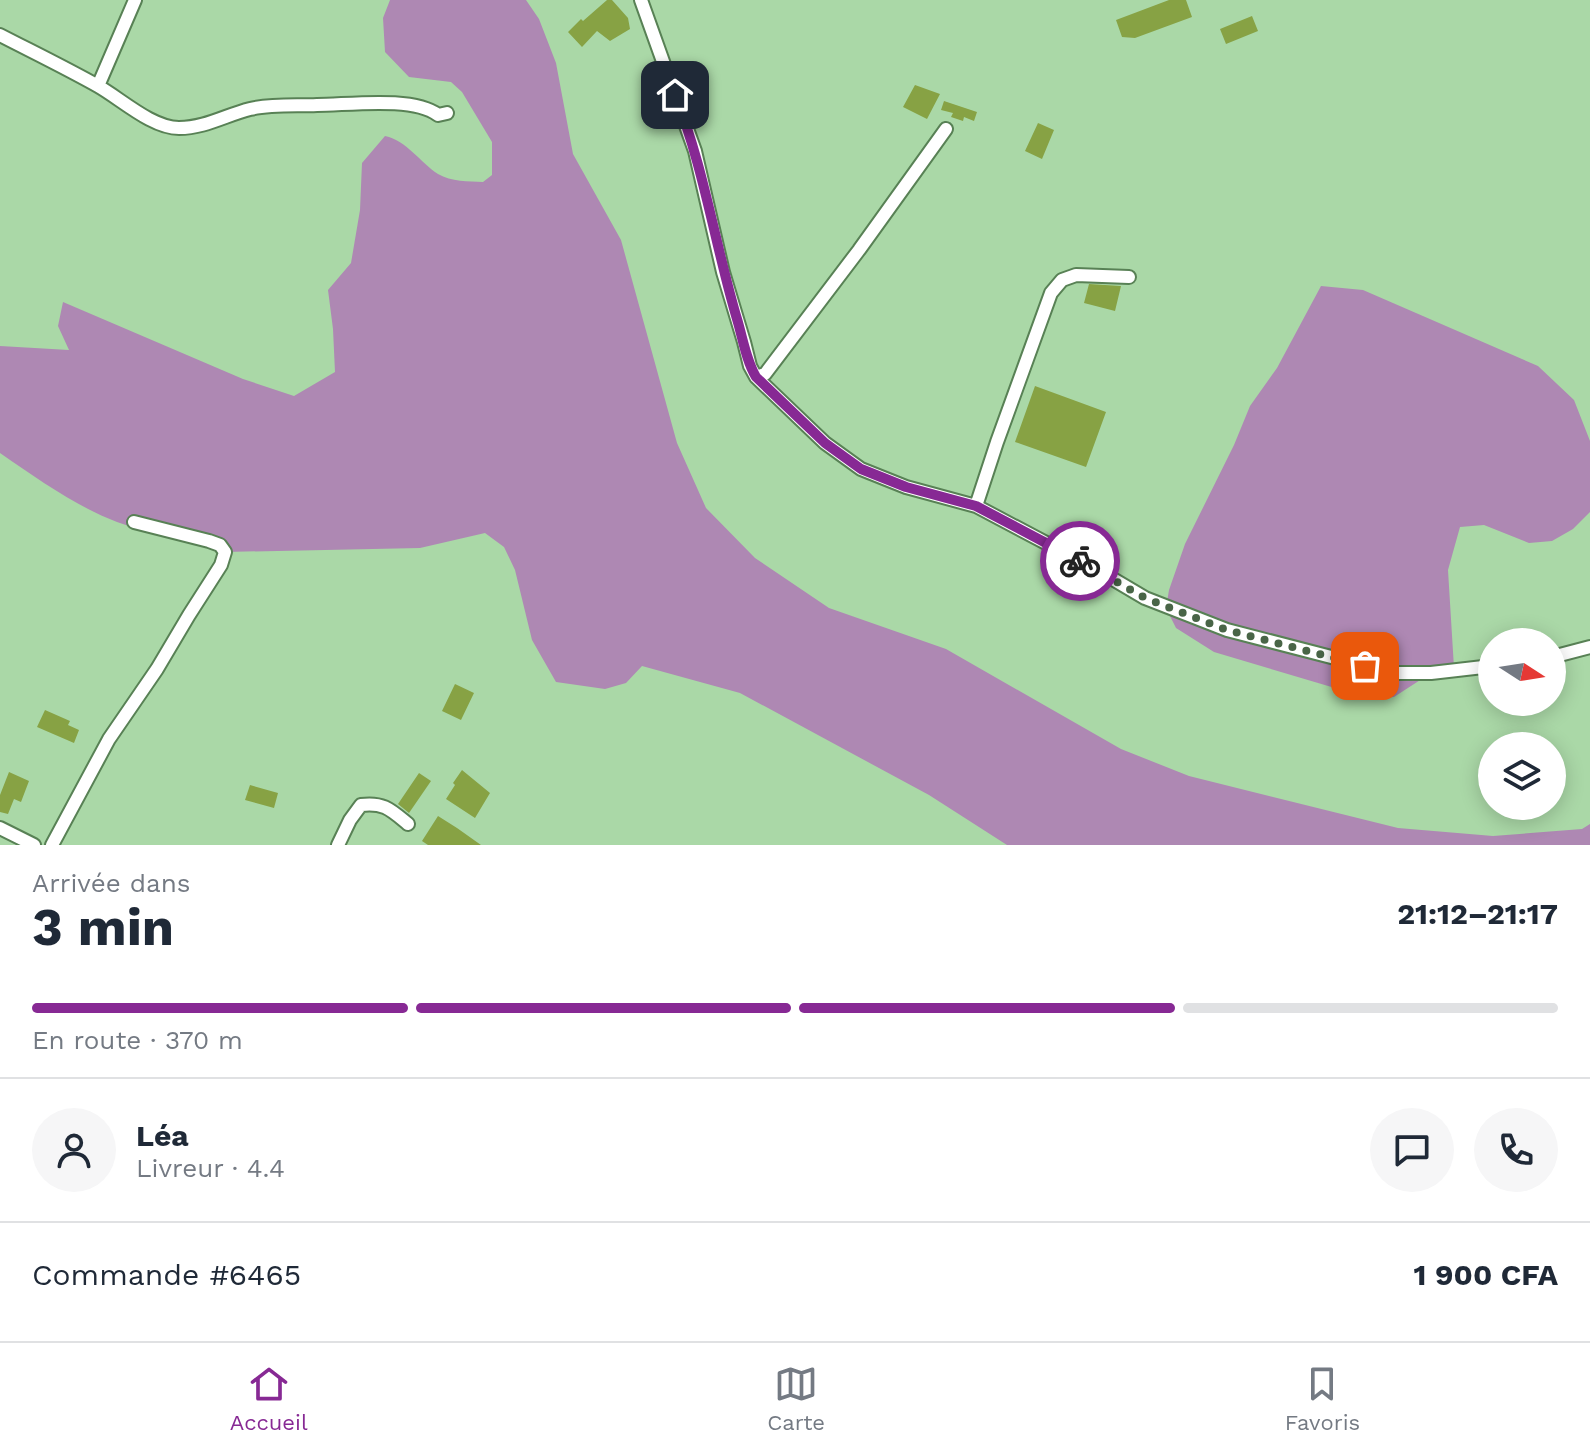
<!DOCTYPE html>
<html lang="fr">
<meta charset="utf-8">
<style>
:root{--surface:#fff;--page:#f6f6f7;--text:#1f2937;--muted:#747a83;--line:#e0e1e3;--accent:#872994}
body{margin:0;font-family:"Work Sans",sans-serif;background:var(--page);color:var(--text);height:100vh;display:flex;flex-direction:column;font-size:30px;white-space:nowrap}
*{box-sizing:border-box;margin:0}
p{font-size:26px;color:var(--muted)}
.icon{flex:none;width:44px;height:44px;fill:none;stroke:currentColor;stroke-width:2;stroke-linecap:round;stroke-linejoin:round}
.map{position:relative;height:845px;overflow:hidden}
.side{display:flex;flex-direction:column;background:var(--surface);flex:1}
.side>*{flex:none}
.needle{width:52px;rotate:102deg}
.tools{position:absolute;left:1478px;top:628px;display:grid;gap:16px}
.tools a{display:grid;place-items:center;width:88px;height:88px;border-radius:50%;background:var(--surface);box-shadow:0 4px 20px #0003;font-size:40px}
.pin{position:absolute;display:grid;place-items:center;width:68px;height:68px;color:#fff;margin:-34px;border-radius:16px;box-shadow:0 4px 12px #0006}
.courier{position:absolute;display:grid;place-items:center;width:80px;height:80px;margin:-40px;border:6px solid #872994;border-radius:50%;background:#fff;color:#222;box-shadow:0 2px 10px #0007}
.overview em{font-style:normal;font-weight:700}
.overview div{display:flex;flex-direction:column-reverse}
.overview{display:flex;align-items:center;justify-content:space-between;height:136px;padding:0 32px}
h1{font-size:52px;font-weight:700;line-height:60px}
.bar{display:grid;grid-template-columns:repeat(4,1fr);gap:12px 8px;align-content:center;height:96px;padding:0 32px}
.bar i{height:10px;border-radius:6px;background:var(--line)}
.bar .on{background:var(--accent)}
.bar p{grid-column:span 4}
.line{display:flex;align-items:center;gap:20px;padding:0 32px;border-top:2px solid var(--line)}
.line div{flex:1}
.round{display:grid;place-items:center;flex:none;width:84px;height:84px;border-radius:42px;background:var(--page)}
.tab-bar{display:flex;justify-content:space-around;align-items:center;height:112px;border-top:2px solid var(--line);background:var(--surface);font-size:22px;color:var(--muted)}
.tab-bar a{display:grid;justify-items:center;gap:4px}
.tab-bar .on{color:var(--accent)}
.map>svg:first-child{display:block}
</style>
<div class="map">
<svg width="1590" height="845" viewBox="0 0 1590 845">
<rect width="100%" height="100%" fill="#aad8a7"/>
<!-- green -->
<path fill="#ae88b3" d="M390 0H526L539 19 556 63 573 154 621 240 677 443 706 508 755 558 829 608 946 649 1121 749 1189 776 1398 828 1493 836 1582 829 1590 824V845H1007L929 795 740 693 642 666 626 683 605 689 556 682 532 640 515 570 504 547 485 533 420 548 225 552 220 545C186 538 150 534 117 522 75 506 38 479 0 453V346L69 350 58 326 63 302 243 379 294 396 335 372 333 329 328 290 351 263 360 210 362 163 385 136C407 141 420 162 438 174 451 182 469 181 483 182L492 175V142L462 92 451 82 409 77 385 52 383 18Z
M1321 286 1363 290 1538 366 1574 400 1590 441V512L1573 529 1552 541 1529 543 1484 525 1460 527 1448 570 1454 668 1431 673 1394 697 1372 699 1214 652 1176 628 1166 608 1169 590 1185 544 1234 445 1250 406 1277 368Z"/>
<!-- building -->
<path fill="#87a244" d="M607 0H612L628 18 630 29 610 41 597 31 582 47 568 32 581 19 583 21Z
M1169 0H1186L1192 17 1135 38 1122 37 1116 20Z
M1252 16 1258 31 1226 44 1220 29Z
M915 85 940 94 927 119 903 107Z
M944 101 977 112 974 121 964 117 963 121 951 117 953 113 941 110Z
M1038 123 1054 130 1042 159 1025 151Z
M1089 284 1121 286 1115 311 1084 303Z
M1035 386 1106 412 1086 467 1015 442Z
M455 684 474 693 461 720 442 711Z
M45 710 70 721 68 725 79 730 74 743 37 727Z
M462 770 490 793 475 818 446 799 455 785 453 783Z
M9 772 29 781 21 802 14 799 8 814 0 812V795Z
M419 773 431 781 409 813 398 804Z
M250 785 278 793 274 808 245 800Z
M438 816 457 828 481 845H428L422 841Z"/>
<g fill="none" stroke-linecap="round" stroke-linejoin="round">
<defs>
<path id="street" d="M641 0 695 151 723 272 744 342 750 366 756 377 825 443 861 469 906 487 976 506 1101 572 1145 598 1227 630 1393 673H1431L1492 666
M0 35C33 52 66 68 98 86 121 99 152 128 179 128 205 128 226 115 250 109 271 104 296 106 317 105 348 105 413 96 438 115L447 113
M98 86 135 0
M756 377 765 374 859 250 946 129
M976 506 997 442 1051 293 1062 280 1076 275 1129 277
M1552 657 1590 647
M0 828 34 845
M52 845 109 739 157 669 189 615 221 565 225 552 220 545 209 541 134 522
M338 845 350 820 361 805C384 802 391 810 408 824"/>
</defs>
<!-- street casing -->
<use href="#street" stroke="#588155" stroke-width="16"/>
<!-- street -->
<use href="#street" stroke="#fff" stroke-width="12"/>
</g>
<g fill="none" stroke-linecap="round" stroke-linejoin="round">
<!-- done -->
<path stroke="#496547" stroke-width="8" stroke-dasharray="0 14.4" d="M1080 561 1145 598 1227 630 1365 666"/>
<!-- route -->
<path stroke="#872994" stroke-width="10" d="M675 95C704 167 715 245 737 319 743 339 746 360 756 377L825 443 861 469 906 487 976 506 1080 561"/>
</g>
</svg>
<div class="tools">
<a><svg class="needle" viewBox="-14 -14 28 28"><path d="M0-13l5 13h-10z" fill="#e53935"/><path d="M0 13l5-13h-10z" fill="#747a83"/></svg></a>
<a><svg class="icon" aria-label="layers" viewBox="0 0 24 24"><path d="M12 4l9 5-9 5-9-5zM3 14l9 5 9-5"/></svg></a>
</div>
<div class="pin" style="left:1365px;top:666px;background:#ea580c"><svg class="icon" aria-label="bag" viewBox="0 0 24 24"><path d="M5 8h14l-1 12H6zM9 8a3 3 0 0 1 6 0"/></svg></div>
<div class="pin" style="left:675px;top:95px;background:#1f2937"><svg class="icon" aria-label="home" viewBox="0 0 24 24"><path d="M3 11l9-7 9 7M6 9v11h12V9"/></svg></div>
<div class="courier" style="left:1080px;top:561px"><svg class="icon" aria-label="bike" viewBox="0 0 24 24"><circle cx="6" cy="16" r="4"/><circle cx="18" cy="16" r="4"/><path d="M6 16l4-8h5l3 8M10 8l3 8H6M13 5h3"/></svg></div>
</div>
<section class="side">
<div class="overview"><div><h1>3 min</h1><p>Arrivée dans</p></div><em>21:12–21:17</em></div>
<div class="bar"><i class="on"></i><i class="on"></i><i class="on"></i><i></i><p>En route · 370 m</p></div>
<div class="line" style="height:144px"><a class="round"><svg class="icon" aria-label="person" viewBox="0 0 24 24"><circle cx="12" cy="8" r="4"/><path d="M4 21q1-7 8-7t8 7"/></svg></a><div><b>Léa</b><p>Livreur · 4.4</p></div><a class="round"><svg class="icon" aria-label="chat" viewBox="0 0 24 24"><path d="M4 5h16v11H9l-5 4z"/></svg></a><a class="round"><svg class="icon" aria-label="phone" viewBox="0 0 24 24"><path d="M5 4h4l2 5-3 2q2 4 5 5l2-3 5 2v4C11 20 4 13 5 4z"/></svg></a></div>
<div class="line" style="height:104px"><div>Commande #6465</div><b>1 900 CFA</b></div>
</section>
<nav class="tab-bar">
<a class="on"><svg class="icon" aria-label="home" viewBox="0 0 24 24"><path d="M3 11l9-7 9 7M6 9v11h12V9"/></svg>Accueil</a>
<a><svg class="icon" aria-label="map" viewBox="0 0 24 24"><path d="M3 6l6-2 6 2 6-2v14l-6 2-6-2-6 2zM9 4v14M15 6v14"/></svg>Carte</a>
<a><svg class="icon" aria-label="saved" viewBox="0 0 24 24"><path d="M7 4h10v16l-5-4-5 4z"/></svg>Favoris</a>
</nav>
